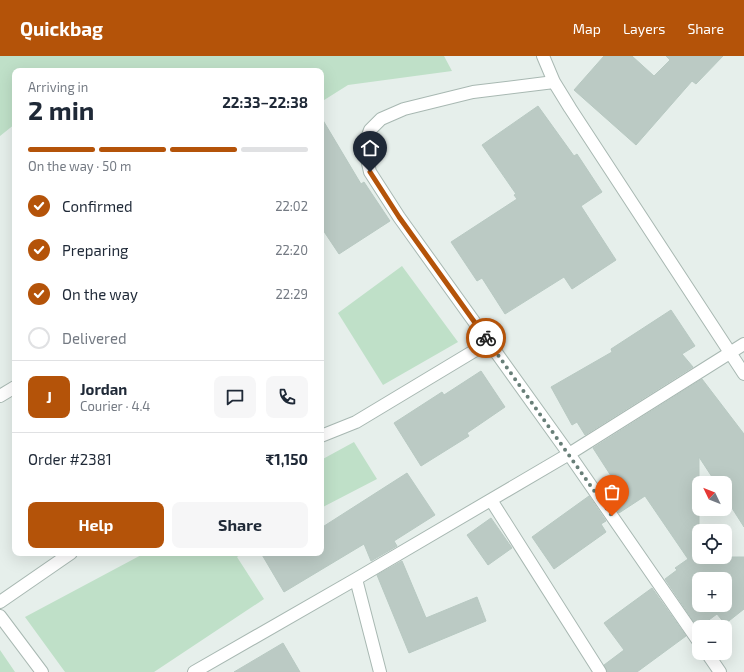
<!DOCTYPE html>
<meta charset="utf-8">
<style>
:root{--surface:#fff;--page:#f6f6f7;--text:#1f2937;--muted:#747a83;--line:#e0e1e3;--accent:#b45309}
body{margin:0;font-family:"Exo 2",sans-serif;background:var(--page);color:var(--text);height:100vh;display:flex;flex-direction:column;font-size:15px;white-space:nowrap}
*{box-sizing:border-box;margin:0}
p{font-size:13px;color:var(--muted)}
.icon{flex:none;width:22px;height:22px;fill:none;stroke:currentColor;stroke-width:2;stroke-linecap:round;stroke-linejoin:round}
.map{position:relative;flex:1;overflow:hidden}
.details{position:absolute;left:12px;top:12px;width:312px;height:488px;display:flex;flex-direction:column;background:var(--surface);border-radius:8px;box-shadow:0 4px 16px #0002}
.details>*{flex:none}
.needle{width:26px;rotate:313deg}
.controls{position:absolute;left:692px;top:420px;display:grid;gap:8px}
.controls a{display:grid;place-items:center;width:40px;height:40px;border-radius:8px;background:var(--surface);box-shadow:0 4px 16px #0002;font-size:20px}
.pin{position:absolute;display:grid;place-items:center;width:34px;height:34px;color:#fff;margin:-41px -17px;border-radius:50% 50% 50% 0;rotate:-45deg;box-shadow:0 0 4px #0007}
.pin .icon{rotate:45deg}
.courier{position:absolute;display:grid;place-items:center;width:40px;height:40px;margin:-20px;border:3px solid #b45309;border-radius:50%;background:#fff;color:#222;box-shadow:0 1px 5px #0007}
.headline em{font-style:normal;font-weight:700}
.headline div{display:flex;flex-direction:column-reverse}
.headline{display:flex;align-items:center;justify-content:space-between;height:68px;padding:0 16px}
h1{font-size:26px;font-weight:700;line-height:30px}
.bar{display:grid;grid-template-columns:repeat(4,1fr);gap:6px 4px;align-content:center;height:48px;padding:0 16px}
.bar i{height:5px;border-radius:3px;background:var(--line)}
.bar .selected{background:var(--accent)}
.bar p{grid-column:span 4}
.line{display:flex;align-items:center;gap:10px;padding:0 16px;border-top:1px solid var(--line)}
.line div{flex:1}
.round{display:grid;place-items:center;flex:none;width:42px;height:42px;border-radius:8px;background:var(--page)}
ol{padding:0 16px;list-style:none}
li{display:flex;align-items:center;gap:12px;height:44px}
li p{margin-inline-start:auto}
li .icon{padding:4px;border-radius:50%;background:var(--accent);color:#fff;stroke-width:4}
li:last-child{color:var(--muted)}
li i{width:22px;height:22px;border:2px solid var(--line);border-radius:50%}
.primary-button{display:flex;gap:8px;margin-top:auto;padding:8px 16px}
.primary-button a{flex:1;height:46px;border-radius:8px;background:var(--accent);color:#fff;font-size:16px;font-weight:700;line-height:46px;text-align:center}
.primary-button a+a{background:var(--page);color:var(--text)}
header{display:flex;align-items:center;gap:24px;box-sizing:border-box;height:56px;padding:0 20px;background:var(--accent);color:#fff}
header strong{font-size:19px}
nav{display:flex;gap:22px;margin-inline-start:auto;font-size:14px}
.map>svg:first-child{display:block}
</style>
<header>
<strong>Quickbag</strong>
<nav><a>Map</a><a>Layers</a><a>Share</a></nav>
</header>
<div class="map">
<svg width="744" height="616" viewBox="0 0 744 616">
<rect width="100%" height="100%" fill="#e6efeb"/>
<!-- green -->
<path fill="#bfe0c8" d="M0 0H444L452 15 348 29 321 46V15H15V68L0 80Z
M402 210 458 286 383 329 338 257Z
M354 386 377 423 321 452V404Z
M145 497H243L237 501 264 543 154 616H65L25 561Z
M0 594 15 616H0Z"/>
<!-- building -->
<path fill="#bbcac4" stroke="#b8c9c2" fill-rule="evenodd" d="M604 0H632L654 20 670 4 666 0H723L696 28 692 25 636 89 574 34Z
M538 50 574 100 577 98 602 136 581 150 616 204 572 233 564 221 505 258 482 222 477 225 451 186 517 143 514 139 516 138 482 89Z
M321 61 361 128 364 126 390 165 339 198 321 171Z
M671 254 695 290 682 298 693 311 585 379 577 366 572 369 551 331 612 296 611 293Z
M481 315 505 351 467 377 469 380 421 410 394 367 442 336 444 339Z
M702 323 744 378V471L725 441V427H716L699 401V501H744V553L725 568 717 558 698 572 665 523 677 514 675 512 688 503 645 440 619 457 601 431 613 423 593 392ZM699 523H725V549H699Z
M407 417 435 459 394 485 397 490 371 505 364 488 284 536 261 497H321V472Z
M589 440 606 465 601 468 606 476 554 513 532 481Z
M491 462 512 492 488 509 467 479Z
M402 505 426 562 477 541 486 565 409 597 377 519Z
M652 532 686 580 637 616H607L604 609 624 594 604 567Z
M283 587 300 616H234Z"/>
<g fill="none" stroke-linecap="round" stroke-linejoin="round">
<defs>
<path id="street" d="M543 0 554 26 570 52 744 318
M0 340 15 331
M321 380 356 366 489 286
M491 444 600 616
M356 523 380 616
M0 546 71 497
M0 560 42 616
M699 586 569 398 744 288
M707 597 720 616
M194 616 356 523 569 398 399 161 370 116 364 90 370 74 381 63 404 53 473 36 554 26"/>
</defs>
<!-- street casing -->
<use href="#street" stroke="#a8b8b2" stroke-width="14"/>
<!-- street -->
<use href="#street" stroke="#fff" stroke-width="12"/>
</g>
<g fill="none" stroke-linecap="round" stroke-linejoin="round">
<!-- done -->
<path stroke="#687f78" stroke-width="4" stroke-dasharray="0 7.2" d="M486 282 612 460"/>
<!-- route -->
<path stroke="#b45309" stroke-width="5" d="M370 116 399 161 486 282"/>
</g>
</svg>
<div class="controls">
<a><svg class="needle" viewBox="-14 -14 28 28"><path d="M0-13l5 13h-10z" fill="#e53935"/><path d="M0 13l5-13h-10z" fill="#747a83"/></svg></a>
<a><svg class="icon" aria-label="locate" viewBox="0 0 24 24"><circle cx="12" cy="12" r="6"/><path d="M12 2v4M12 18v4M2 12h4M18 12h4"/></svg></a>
<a>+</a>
<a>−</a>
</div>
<div class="pin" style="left:612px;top:460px;background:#ea580c"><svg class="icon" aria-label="bag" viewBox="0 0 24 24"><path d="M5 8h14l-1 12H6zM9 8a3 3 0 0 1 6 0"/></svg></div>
<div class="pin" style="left:370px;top:116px;background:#1f2937"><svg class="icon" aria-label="home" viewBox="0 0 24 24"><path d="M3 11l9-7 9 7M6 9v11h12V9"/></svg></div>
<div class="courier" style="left:486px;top:282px"><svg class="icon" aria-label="bike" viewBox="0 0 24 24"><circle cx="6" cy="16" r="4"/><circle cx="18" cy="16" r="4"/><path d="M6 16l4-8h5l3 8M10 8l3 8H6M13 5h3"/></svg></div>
<section class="details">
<div class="headline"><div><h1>2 min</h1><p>Arriving in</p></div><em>22:33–22:38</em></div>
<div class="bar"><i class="selected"></i><i class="selected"></i><i class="selected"></i><i></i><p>On the way · 50 m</p></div>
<ol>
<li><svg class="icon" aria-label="check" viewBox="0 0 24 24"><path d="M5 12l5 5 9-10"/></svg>Confirmed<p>22:02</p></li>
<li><svg class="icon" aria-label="check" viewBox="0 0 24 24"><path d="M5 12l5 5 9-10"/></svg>Preparing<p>22:20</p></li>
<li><svg class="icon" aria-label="check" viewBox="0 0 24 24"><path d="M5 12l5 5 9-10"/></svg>On the way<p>22:29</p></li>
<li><i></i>Delivered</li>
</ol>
<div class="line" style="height:72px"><b class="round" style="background:var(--accent);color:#fff">J</b><div><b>Jordan</b><p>Courier · 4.4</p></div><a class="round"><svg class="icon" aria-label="chat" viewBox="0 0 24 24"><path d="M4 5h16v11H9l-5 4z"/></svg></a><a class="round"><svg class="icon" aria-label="phone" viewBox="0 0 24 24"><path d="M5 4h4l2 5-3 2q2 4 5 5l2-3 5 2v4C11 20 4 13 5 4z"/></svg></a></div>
<div class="line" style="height:52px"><div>Order #2381</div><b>₹1,150</b></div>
<div class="primary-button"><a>Help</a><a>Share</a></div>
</section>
</div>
